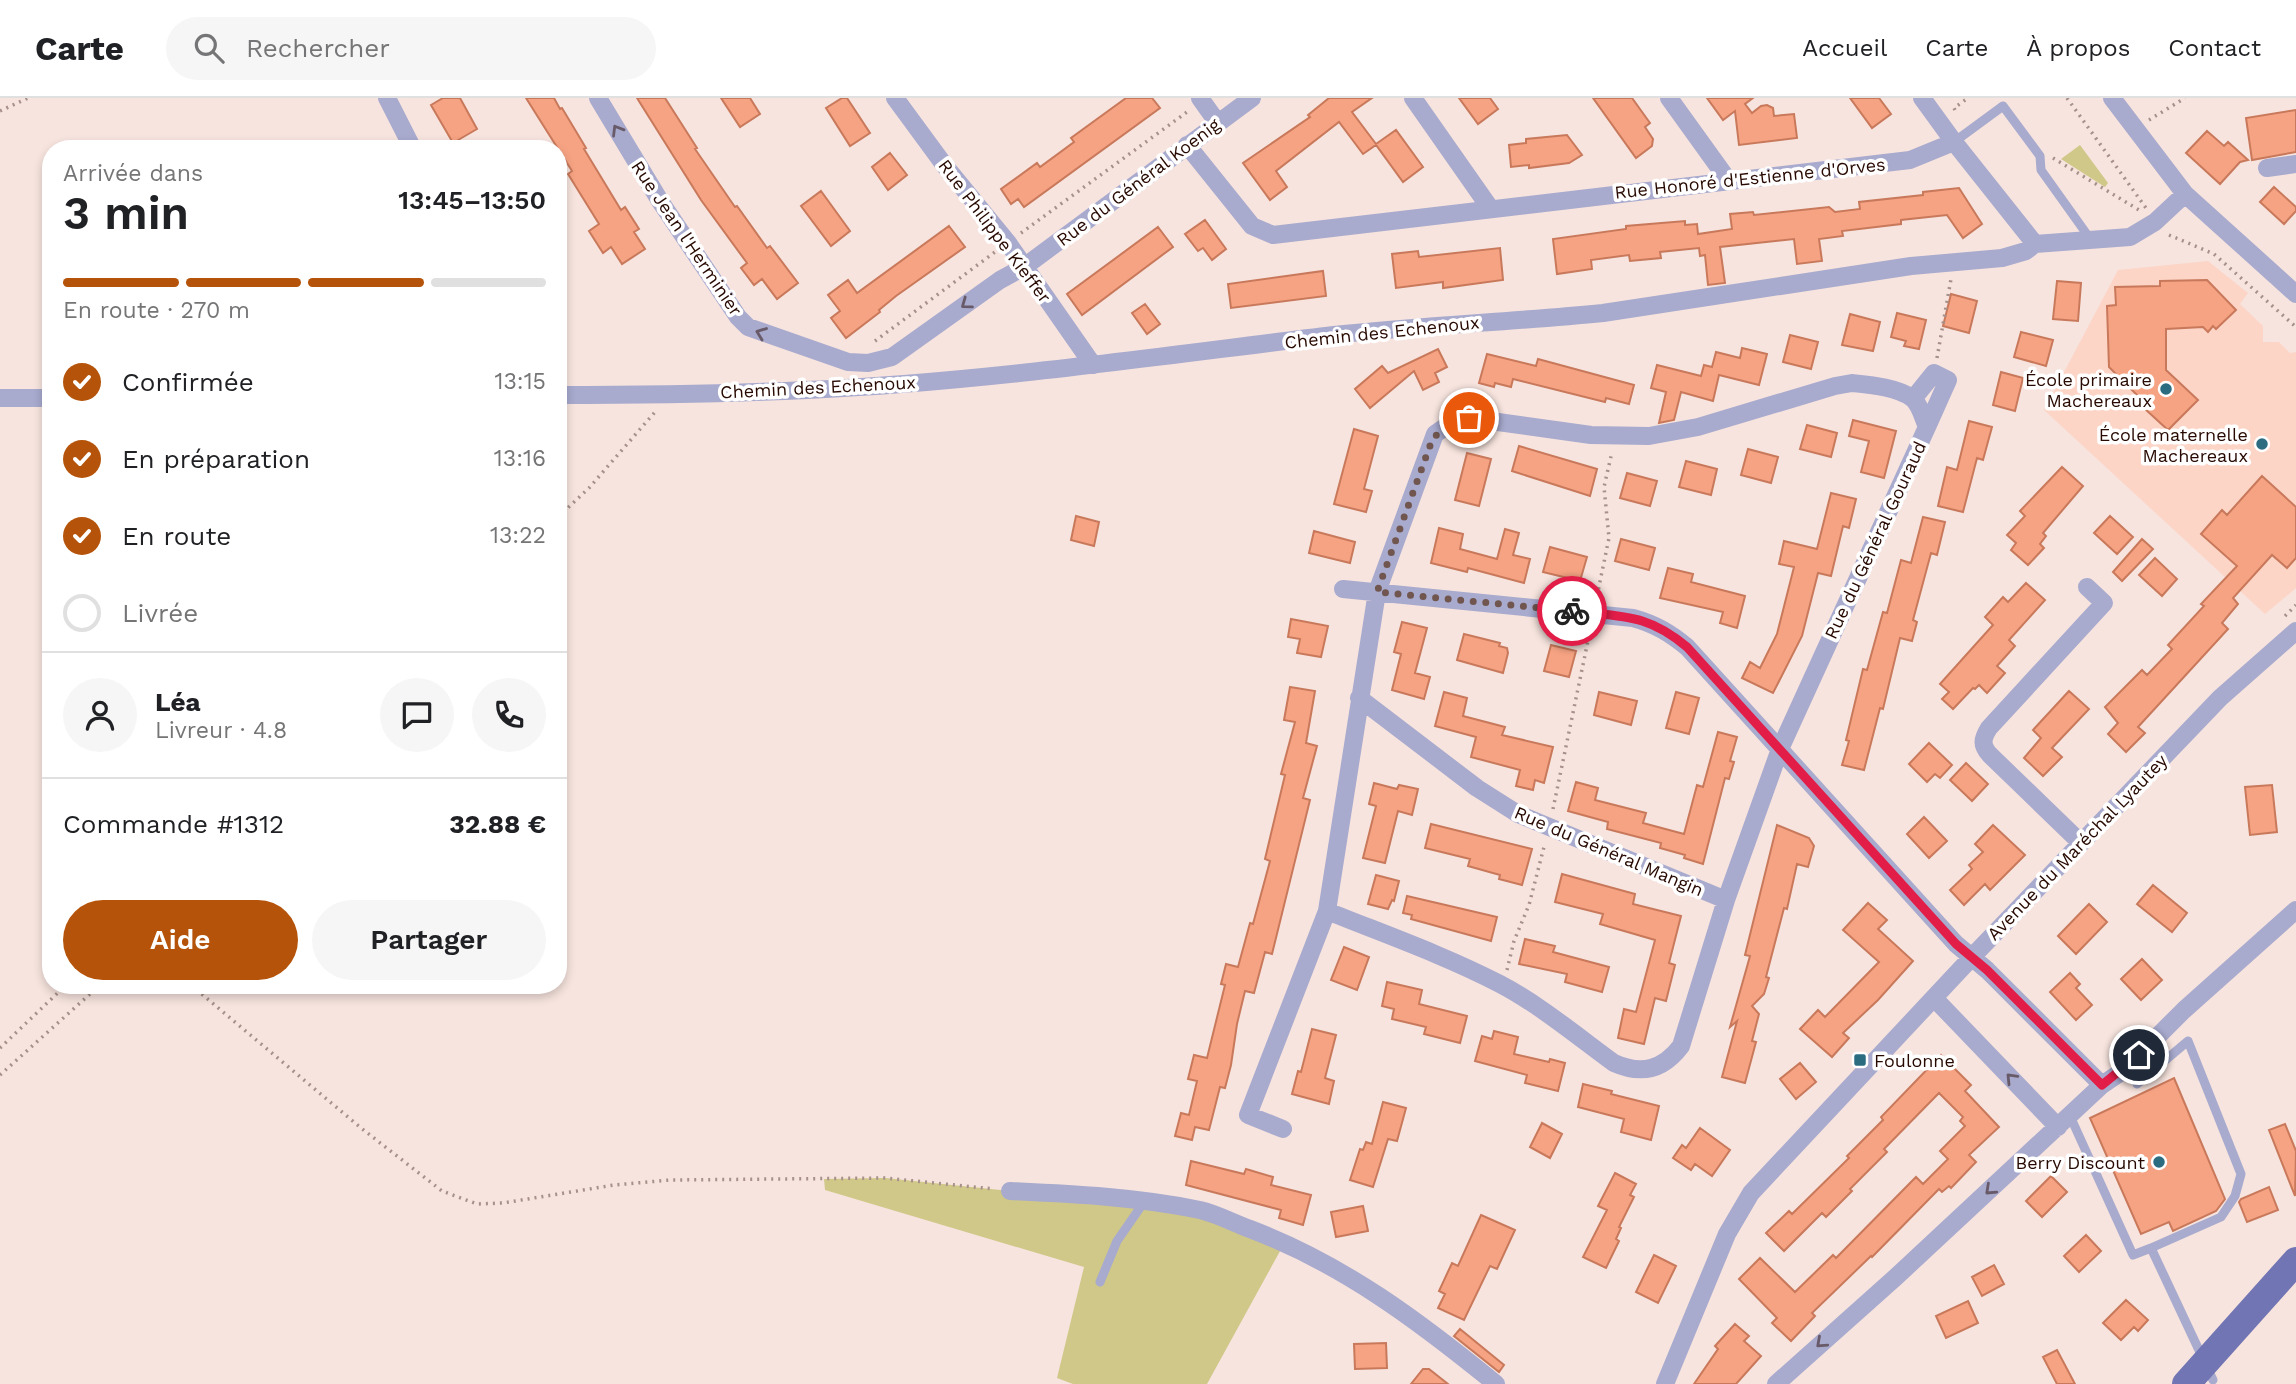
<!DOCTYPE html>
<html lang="fr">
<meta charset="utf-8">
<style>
:root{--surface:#fff;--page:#f6f6f6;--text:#202124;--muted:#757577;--line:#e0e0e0;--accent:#b45309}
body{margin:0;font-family:"Work Sans",sans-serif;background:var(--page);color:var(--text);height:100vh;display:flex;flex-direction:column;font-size:26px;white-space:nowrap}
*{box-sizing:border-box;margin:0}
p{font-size:23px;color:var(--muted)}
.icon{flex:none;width:38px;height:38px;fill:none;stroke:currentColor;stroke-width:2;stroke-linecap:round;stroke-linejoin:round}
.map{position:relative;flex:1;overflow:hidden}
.details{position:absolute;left:42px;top:42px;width:525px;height:854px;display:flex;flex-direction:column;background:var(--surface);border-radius:28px;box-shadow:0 4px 10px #0003}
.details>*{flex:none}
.pin{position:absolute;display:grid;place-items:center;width:60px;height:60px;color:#fff;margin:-30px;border:4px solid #fff;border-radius:50%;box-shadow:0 2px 7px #0007}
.courier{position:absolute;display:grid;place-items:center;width:70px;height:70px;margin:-35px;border:5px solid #e11d48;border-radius:50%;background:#fff;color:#222;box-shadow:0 2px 9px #0007}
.headline em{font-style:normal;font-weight:600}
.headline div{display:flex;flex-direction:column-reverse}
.headline{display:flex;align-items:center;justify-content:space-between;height:119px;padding:0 21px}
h1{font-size:46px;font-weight:600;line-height:52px}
.bar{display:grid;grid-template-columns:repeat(4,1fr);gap:10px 7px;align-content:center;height:84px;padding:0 21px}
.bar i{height:9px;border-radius:5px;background:var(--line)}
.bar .active{background:var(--accent)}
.bar p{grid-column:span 4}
.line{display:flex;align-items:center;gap:18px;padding:0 21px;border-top:2px solid var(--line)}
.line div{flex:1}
.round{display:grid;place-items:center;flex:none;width:74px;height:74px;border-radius:37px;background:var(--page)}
ol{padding:0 21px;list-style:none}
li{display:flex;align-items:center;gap:21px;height:77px}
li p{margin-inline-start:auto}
li .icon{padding:7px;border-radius:50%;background:var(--accent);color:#fff;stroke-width:4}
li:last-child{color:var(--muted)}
li i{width:38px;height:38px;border:4px solid var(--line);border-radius:50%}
.button{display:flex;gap:14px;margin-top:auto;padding:14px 21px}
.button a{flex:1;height:80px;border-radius:42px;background:var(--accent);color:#fff;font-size:28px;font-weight:600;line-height:80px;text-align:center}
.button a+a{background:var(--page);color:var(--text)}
header{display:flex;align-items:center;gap:42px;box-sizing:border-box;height:98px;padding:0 35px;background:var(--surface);border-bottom:2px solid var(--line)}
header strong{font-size:33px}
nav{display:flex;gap:38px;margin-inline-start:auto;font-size:24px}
.search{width:490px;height:63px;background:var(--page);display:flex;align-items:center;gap:18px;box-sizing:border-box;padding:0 24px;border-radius:38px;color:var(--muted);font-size:26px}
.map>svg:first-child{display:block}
</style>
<header>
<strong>Carte</strong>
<div class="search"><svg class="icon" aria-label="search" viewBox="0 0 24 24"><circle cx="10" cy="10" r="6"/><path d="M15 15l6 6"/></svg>Rechercher</div>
<nav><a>Accueil</a><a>Carte</a><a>À propos</a><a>Contact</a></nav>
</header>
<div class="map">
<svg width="2296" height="1286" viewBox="0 0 2296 1286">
<rect width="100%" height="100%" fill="#f7e4de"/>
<!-- built -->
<path fill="#fcd5c7" d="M2208 163 2248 195 2240 206 2263 228V244H2279L2290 255 2296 254V490L2265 516 2044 312 2118 172Z"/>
<!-- green -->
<path fill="#d0c888" d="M2080 47 2108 85 2105 89 2061 61Z
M885 1080 1010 1093 1145 1103 1285 1144 1207 1286H1073L1057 1280 1084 1169 825 1092 824 1081Z"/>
<!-- building -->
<path fill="#f6a383" stroke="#c9795b" stroke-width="2" d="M443 0H460L477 31 453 45 431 7Z
M526 0H554L560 11 562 10 586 50 584 51 621 112 625 109 639 131 634 134 645 151 622 166 611 149 603 155 589 133 599 126 568 76 572 73Z
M637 0H665L697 50 695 51 735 109 737 108 767 150 770 148 798 185 777 201 762 181 754 187 741 170 747 165 701 102Z
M721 0H750L760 16 740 29Z
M842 0H847L870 35 850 48 826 10Z
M1126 0H1152L1160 10 1024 109 1018 101 1011 106 1001 91 1037 65 1040 69 1074 44 1071 40Z
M1329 0H1372L1352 14 1376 46 1396 32 1423 69 1403 84 1376 47 1363 56 1339 24 1276 73 1287 89 1270 102 1243 65 1310 19 1308 17Z
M1459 0H1490L1498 11 1478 26Z
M1593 0H1632L1650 25 1645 29 1653 41 1652 48 1636 60Z
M1707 0H1753L1745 6 1752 15 1761 8 1767 7 1773 10 1774 18 1794 16 1797 40 1739 47 1735 13 1723 22Z
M1850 0H1879L1891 16 1872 30Z
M2296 12V54L2252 62 2246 20Z
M2207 33 2224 48 2228 44 2248 62 2240 64 2220 86 2186 55Z
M1567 37 1582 57 1569 65 1529 70V67L1511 69 1509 47 1526 45V41Z
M890 55 907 77 888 92 872 69Z
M2274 89 2296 109V113L2284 126 2260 104Z
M1959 90 1982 126 1963 140 1947 117 1901 122V126L1842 133 1843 138 1819 141 1822 163 1797 166 1794 141 1720 149 1725 185 1708 187 1705 157 1700 158 1699 150 1660 154 1661 160 1630 163 1629 157 1591 162 1592 171 1557 176 1553 141 1626 131V128L1685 123V127L1697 126 1698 136 1732 131 1730 116 1753 114 1754 117 1829 109 1835 114 1860 111 1859 104 1923 97V94Z
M821 93 850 133 831 148 801 108Z
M1205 122 1226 151 1212 162 1203 150 1198 153 1185 136Z
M949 128 965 149 896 198 879 212 880 214 846 240 831 220 840 213 828 197 848 182 857 195Z
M1158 129 1173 149 1082 217 1067 196Z
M1500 150 1503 182 1443 190V184L1396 190 1392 156 1418 153 1419 159Z
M1323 173 1326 198 1231 210 1228 186Z
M2207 182 2236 212 2216 231 2213 228 2208 234 2203 229 2166 231V272L2198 302 2168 332 2145 311 2148 308 2109 269 2107 208 2116 207 2115 189 2160 188V183Z
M2057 183 2081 185 2078 223 2053 221Z
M1951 196 1977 203 1969 235 1943 228Z
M1145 206 1160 226 1147 236 1132 215Z
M1897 215 1926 222 1919 251 1904 248 1906 243 1891 239Z
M1850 216 1880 224 1873 253 1842 247Z
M2021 234 2053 242 2046 268 2014 259Z
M1790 237 1818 244 1811 271 1783 264Z
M1742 250 1767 256 1759 287 1719 277 1713 303 1681 294 1674 322 1659 325 1666 294 1651 290 1657 267 1701 278 1704 267 1712 269 1716 254 1740 260Z
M1438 251 1447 269 1435 275 1439 284 1423 292 1414 273 1370 310 1355 291 1382 268 1388 275Z
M1487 256 1536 268 1538 261 1634 287 1629 306 1606 300 1605 304 1513 281 1511 289 1495 285 1494 289 1479 285Z
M2001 274 2023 280 2015 313 1993 307Z
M1853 322 1896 333 1884 380 1861 374 1869 343 1849 338Z
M1969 323 1992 329 1983 362 1977 360 1963 414 1938 408 1947 369 1957 372Z
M1807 327 1837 335 1831 359 1800 351Z
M1354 331 1378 338 1364 391 1372 393 1366 414 1334 406Z
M1519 348 1597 371 1590 398 1512 373Z
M1748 351 1778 359 1771 385 1741 377Z
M1467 355 1491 361 1479 408 1455 402Z
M1686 363 1717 371 1711 397 1679 389Z
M2062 369 2083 388 2043 435 2046 438 2040 446 2044 450 2028 467 2011 452 2016 445 2007 437 2025 418 2020 413Z
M1627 375 1657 383 1650 408 1620 400Z
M2262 378 2296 409V460L2287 470 2272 457 2233 500 2238 506 2222 525 2228 531 2138 629 2145 635 2126 654 2108 636 2118 625 2105 609 2142 572 2147 577 2172 551 2168 547 2204 508 2201 506 2237 468 2201 436 2222 412 2227 417Z
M1831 395 1856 401 1849 430 1843 428 1831 478 1818 475 1802 538 1773 595 1742 580 1750 564 1760 570 1777 536 1794 469 1779 466 1784 443 1817 451Z
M1076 418 1099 424 1094 448 1071 442Z
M2110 418 2133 439 2117 456 2094 435Z
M1923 419 1945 424 1937 457 1931 455 1913 522 1917 524 1912 543 1900 540 1883 611 1880 610 1864 672 1842 667 1849 643 1846 642 1863 571 1867 572 1883 514 1887 515 1901 462 1911 465Z
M1439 430 1463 436 1460 451 1497 461 1505 431 1519 435 1513 457 1530 461 1524 485 1468 470 1467 474 1431 465Z
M1314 433 1355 444 1350 465 1309 455Z
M1621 441 1655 450 1649 472 1615 463Z
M2142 441 2153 451 2122 483 2113 474Z
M1550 449 1587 459 1580 483 1543 474Z
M2155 460 2177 481 2162 498 2139 477Z
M1668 470 1693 476 1691 484 1745 498 1737 530 1720 525 1723 514 1660 500Z
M2026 485 2045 502 2009 542 2015 548 1997 568 2005 575 1987 595 1979 587 1975 591 1973 590 1953 611 1942 601 1949 594 1940 586 1993 527 1985 519 2003 499 2008 504Z
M1291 521 1328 528 1321 559 1297 555 1300 541 1288 539Z
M1402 524 1427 530 1415 575 1430 579 1424 601 1392 592 1401 556 1394 554Z
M1464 536 1500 545 1499 548 1507 550 1508 555 1503 575 1457 562Z
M1551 547 1576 553 1569 579 1544 573Z
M1290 589 1315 593 1306 645 1317 648 1303 700 1310 702 1272 856 1265 854 1254 895 1245 893 1237 926 1231 967 1225 990 1220 989 1209 1032 1195 1029 1192 1042 1175 1038 1181 1015 1189 1017 1197 983 1188 981 1194 957 1207 960 1225 887 1221 886 1226 866 1238 869 1250 825 1253 826 1270 763 1265 761 1285 677 1281 676 1295 624 1284 622Z
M2069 593 2089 611 2052 650 2062 659 2043 678 2024 660 2041 640 2033 632Z
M1444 594 1467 600 1463 618 1505 629 1502 637 1553 649 1544 685 1535 682 1533 692 1516 688 1520 672 1471 659 1476 639 1435 628Z
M1599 594 1637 603 1631 627 1594 617Z
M1676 594 1699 600 1689 636 1666 630Z
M1718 634 1737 639 1730 663 1734 664 1729 681 1725 680 1703 766 1684 760 1685 757 1660 750 1661 745 1607 731 1608 724 1568 713 1576 684 1598 690 1595 702 1646 715 1643 725 1684 736 1697 687 1703 689Z
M1929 645 1952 667 1940 680 1935 676 1927 684 1909 666Z
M1966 665 1988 686 1972 703 1950 682Z
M1374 685 1397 691 1399 687 1418 691 1412 717 1398 713 1385 765 1363 760 1376 708 1369 706Z
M2272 687 2277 734 2250 737 2245 689Z
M1924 719 1947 743 1929 760 1907 736Z
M1431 726 1532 751 1522 787 1499 781 1500 777 1468 768 1470 761 1425 750Z
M1777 727 1809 740 1814 748 1808 769 1797 766 1787 811 1784 810 1766 879 1769 880 1764 896 1752 908 1759 916 1752 943 1756 944 1745 985 1722 979 1737 923 1730 929 1750 858 1745 857Z
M1993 727 2025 757 1990 792 1985 786 1964 807 1950 792 1972 771 1969 767 1983 754 1975 746Z
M1562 776 1635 796 1633 806 1681 818 1669 865 1675 867 1666 903 1655 900 1644 946 1618 940 1624 911 1636 914 1655 842 1600 826 1603 816 1555 804Z
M1376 777 1399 783 1394 803 1392 802 1388 811 1368 806Z
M2153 787 2187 815 2172 834 2137 806Z
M1407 798 1497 819 1491 843 1411 821 1412 817 1403 815Z
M1868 805 1887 822 1878 831 1913 863 1878 902 1843 935 1849 940 1832 959 1800 931 1818 912 1825 919 1879 864 1843 832Z
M2089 806 2107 824 2076 856 2058 838Z
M1525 841 1555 848 1553 854 1609 869 1602 894 1565 884 1567 876 1519 866Z
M1344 849 1369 859 1357 892 1331 882Z
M2142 861 2162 882 2141 902 2121 881Z
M2070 875 2080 886 2076 890 2092 907 2076 922 2050 894Z
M1387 884 1422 892 1419 906 1467 918 1460 945 1424 936 1426 929 1392 921 1394 911 1382 908Z
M1312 931 1336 937 1325 980 1334 983 1329 1006 1292 996 1298 973 1301 974Z
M1494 933 1518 939 1514 956 1549 964 1550 961 1565 965 1558 993 1525 985 1527 977 1475 963 1482 938 1492 941Z
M1941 957 1971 987 1965 993 1999 1029 1969 1057 1976 1064 1951 1090 1949 1088 1942 1094 1939 1091 1872 1159 1871 1158 1812 1215 1815 1218 1791 1243 1772 1225 1777 1220 1739 1181 1760 1160 1795 1194 1833 1157 1836 1160 1916 1079 1923 1086 1948 1061 1940 1053 1965 1028 1960 1023 1963 1019 1939 995 1884 1051 1887 1054 1850 1091 1852 1093 1826 1119 1822 1115 1784 1153 1766 1135 1789 1113 1792 1116 1849 1060 1847 1058 1883 1022 1881 1019Z
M1800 965 1816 984 1796 1001 1780 981Z
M2174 980 2225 1101 2216 1113 2173 1133 2169 1124 2141 1136 2090 1020Z
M1583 986 1612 993 1611 996 1659 1008 1651 1042 1621 1034 1624 1021 1578 1009Z
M1383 1004 1406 1010 1397 1043 1388 1041 1373 1089 1350 1082 1360 1051 1363 1052 1366 1044 1372 1046Z
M1542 1025 1562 1036 1550 1060 1530 1049Z
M2285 1026 2296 1053 2295 1098 2269 1032Z
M1700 1030 1730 1052 1712 1078 1695 1066 1691 1072 1673 1060 1682 1047 1686 1050Z
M1191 1063 1244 1076 1246 1071 1273 1079 1271 1087 1311 1097 1303 1127 1279 1120 1281 1112 1186 1087Z
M1615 1075 1636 1086 1630 1097 1634 1099 1619 1129 1621 1130 1616 1141 1619 1143 1606 1170 1583 1159 1607 1112 1598 1108Z
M2051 1078 2067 1094 2042 1119 2026 1103Z
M2269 1089 2278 1112 2247 1124 2239 1104 2241 1101Z
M1363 1108 1368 1133 1336 1139 1331 1114Z
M1481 1117 1515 1132 1497 1171 1490 1168 1464 1222 1438 1210 1445 1196 1439 1193 1452 1165 1458 1168Z
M2086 1137 2101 1153 2079 1174 2064 1158Z
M1654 1157 1676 1168 1658 1205 1636 1194Z
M1994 1167 2004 1186 1982 1198 1972 1179Z
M2126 1202 2148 1222 2138 1233 2134 1229 2121 1242 2103 1225Z
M1968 1203 1978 1225 1946 1240 1936 1218Z
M1735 1226 1749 1238 1744 1243 1761 1258 1736 1286H1694L1718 1251 1715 1248Z
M1460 1231 1504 1267 1499 1274 1454 1238Z
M1386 1245 1387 1270 1355 1271 1354 1246Z
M2057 1252 2075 1286H2057L2043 1259Z
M1423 1271H1429L1448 1286H1411Z"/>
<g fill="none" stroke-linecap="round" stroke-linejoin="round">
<!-- path -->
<path stroke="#a7908a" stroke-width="3.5" stroke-dasharray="2 5" stroke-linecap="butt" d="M2067 0 2146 110
M1955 12 1954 10 1968 0
M0 13 28 0
M2149 22 2185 0
M2053 60 2139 112
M1021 135 1187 14
M2169 137 2214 156 2296 229
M875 243 995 154
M1937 260 1951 181
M558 419 589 390 655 314
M1597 498 1609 440 1604 389 1612 354
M2285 518 2296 507
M1553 711 1590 533
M1507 872 1514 843 1529 807 1545 745
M191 887 361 1030 442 1093 477 1106 503 1105 614 1087 670 1082 885 1080 994 1091
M0 950 66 887
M0 977 100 887"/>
<!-- service -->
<path stroke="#a8aace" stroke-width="9" d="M1954 44 2003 8 2040 58 2041 72 2091 142
M2137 986 2188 943 2241 1076 2235 1098 2221 1119 2151 1150 2213 1282
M2070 1018 2133 1157 2151 1150
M1100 1184 1117 1143 1144 1104"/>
<!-- minor -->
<path stroke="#a8aace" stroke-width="18" d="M387 0 413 51
M598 0 660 103 738 219 748 229 848 264 868 265 892 259 1000 182 1024 169 1252 0
M895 0 945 68 1008 145 1093 267
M1200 0 1217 24
M1413 0 1490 110
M1669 0 1728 82
M2112 0 2185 96 2296 196
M1954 44 2035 146
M1187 47 1252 128 1273 137 1910 62 1954 44 1922 0
M2267 70 2296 66
M1852 285C1871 287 1896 289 1912 300 1920 306 1923 320 1927 329L1780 651 1726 802 1681 948C1663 972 1641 977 1614 965 1577 938 1540 907 1500 886 1444 857 1384 836 1327 813L1377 494 1435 336 1454 323 1469 320 1591 337 1649 338 1698 329 1835 288Z
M558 297C641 297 724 296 807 292 983 284 1159 258 1334 237 1423 227 1513 224 1603 215L1911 168 2002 160 2026 153 2035 146 2130 139 2155 124 2185 96
M0 300H51
M1913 301 1934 275 1948 282 1927 329
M1343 491 1633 520C1655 526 1670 535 1687 549L1956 846 1987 872 2102 987
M1359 600 1477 690 1518 716 1726 802
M2081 745 1990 657C1981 647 1982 641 1989 630L2104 505 2087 489
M1934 900 2058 1029
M1283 1031 1248 1017 1327 813
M1010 1093C1074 1096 1138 1099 1200 1112 1217 1116 1234 1125 1250 1131 1343 1166 1420 1224 1496 1286
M1665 1286 1727 1136 1751 1095 1972 859 2220 600 2296 533
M1776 1286 1897 1178 2102 987 2124 972 2184 912 2296 812"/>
<!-- primary -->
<path stroke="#7275b4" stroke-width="28" d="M2186 1286 2296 1163"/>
</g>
<!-- one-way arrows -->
<defs><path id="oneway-chevron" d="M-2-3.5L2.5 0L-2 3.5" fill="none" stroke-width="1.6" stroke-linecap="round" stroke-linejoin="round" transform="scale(1.75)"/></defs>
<g stroke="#685a68">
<use href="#oneway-chevron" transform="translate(617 32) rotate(-121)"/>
<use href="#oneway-chevron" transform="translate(966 206) rotate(144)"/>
<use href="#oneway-chevron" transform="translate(761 235) rotate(-159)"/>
<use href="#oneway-chevron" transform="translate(2011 980) rotate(-134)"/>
<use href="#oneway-chevron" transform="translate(1990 1092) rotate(137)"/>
<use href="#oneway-chevron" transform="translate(1821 1245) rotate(138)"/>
</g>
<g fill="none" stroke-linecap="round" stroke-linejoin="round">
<!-- done -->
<path stroke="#70564e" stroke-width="7" stroke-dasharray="0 12.6" d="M1469 320C1452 323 1440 329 1431 345L1377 494 1572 513"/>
<!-- route -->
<path stroke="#e11d48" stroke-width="9" d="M1572 513C1622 519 1647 515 1687 549L1956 846 1987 872 2102 987 2139 957"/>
</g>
<!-- markers -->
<g fill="#2c6c80" stroke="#fff" stroke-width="2.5">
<circle cx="2166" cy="291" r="7"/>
<circle cx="2262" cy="346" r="7"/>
<rect x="1853" y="955" width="14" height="14" rx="3.5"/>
<circle cx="2159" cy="1064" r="7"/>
</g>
<g text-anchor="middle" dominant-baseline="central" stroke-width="7" stroke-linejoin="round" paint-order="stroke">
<!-- street labels -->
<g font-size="18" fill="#270901" stroke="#fff">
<text transform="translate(1750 80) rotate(-6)">Rue Honoré d'Estienne d'Orves</text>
<text transform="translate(1138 84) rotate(-37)">Rue du Général Koenig</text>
<text transform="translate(995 133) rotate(53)">Rue Philippe Kieffer</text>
<text transform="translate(687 140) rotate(56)">Rue Jean l'Herminier</text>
<text transform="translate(1382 234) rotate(-6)">Chemin des Echenoux</text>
<text transform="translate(818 289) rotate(-3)">Chemin des Echenoux</text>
<text transform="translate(1875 442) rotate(-65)">Rue du Général Gouraud</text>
<text transform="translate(2077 749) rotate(-46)">Avenue du Maréchal Lyautey</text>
<text transform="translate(1609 753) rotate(23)">Rue du Général Mangin</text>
</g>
<!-- poi labels -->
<g font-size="18" fill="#270901" stroke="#fff" text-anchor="end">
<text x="2152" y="281">École primaire<tspan x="2152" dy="21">Machereaux</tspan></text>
<text x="2248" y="336">École maternelle<tspan x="2248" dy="21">Machereaux</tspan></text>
<text x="1874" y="962" text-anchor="start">Foulonne</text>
<text x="2145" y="1064">Berry Discount</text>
</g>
</g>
</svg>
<div class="pin" style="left:1469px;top:320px;background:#ea580c"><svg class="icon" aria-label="bag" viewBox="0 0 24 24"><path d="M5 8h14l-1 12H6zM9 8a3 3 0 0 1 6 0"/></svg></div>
<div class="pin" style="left:2139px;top:957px;background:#1f2937"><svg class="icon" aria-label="home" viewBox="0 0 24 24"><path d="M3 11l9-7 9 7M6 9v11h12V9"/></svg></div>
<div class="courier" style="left:1572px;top:513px"><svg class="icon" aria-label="bike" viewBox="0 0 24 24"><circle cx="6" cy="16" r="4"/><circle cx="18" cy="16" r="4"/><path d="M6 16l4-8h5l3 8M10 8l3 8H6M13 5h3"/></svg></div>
<section class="details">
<div class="headline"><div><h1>3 min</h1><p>Arrivée dans</p></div><em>13:45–13:50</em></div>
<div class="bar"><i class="active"></i><i class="active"></i><i class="active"></i><i></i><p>En route · 270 m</p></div>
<ol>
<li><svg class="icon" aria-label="check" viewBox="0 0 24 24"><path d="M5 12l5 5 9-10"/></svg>Confirmée<p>13:15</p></li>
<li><svg class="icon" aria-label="check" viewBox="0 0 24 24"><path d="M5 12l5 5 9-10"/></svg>En préparation<p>13:16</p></li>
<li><svg class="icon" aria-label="check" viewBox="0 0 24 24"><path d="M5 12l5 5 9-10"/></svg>En route<p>13:22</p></li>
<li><i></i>Livrée</li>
</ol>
<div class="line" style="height:126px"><a class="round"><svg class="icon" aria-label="person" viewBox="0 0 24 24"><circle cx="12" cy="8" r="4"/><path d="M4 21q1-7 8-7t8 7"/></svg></a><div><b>Léa</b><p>Livreur · 4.8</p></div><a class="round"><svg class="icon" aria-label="chat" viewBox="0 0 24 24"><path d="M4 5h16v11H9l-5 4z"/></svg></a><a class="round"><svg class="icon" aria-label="phone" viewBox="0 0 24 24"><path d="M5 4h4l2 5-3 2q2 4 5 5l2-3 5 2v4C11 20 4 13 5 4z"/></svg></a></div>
<div class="line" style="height:91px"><div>Commande #1312</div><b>32.88 €</b></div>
<div class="button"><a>Aide</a><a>Partager</a></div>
</section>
</div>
